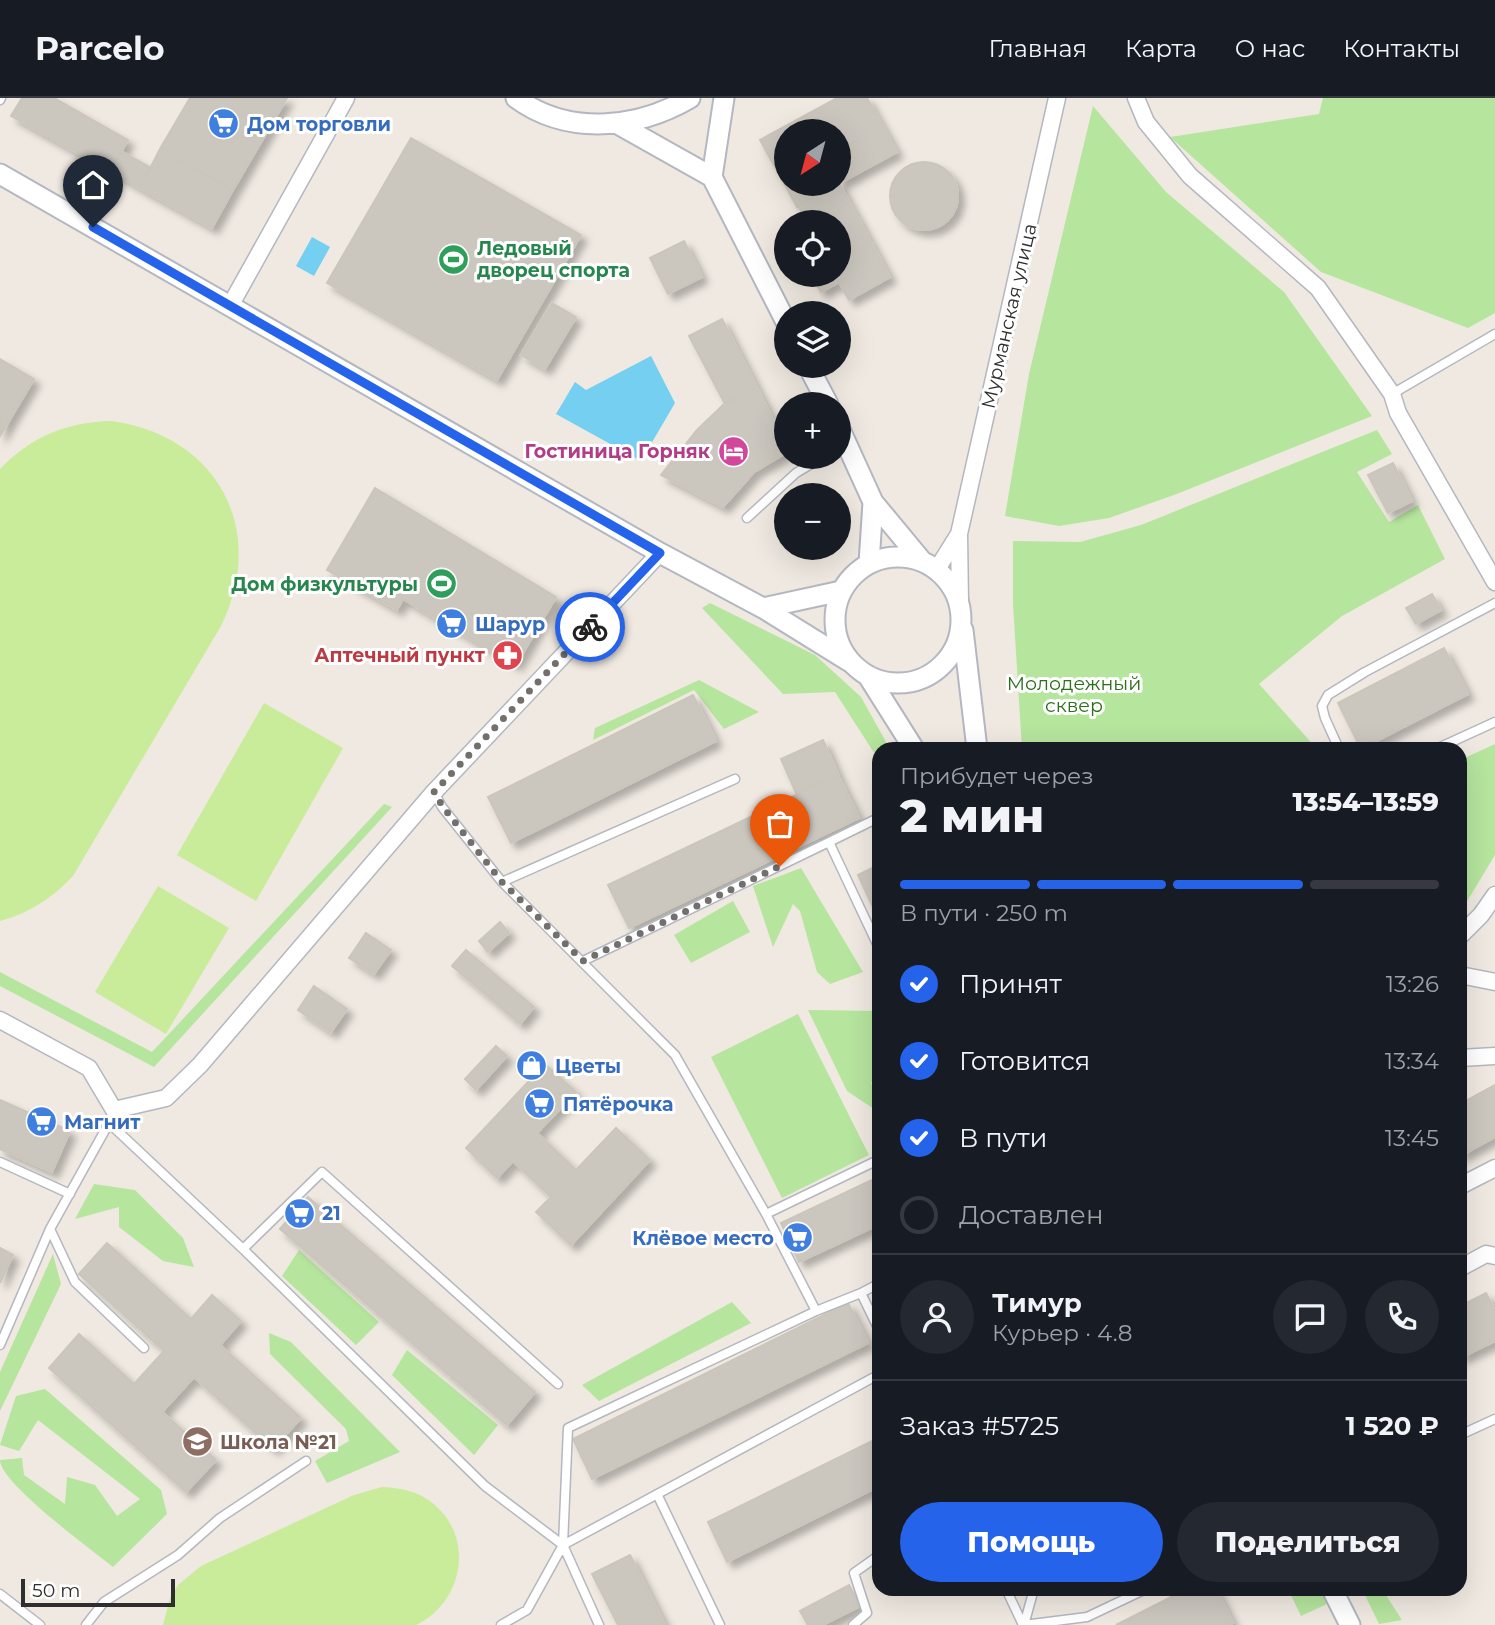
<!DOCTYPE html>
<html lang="ru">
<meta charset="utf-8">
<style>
:root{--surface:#171b24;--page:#242831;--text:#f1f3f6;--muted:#9ea1a6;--line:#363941;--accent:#2563eb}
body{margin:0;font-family:Montserrat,sans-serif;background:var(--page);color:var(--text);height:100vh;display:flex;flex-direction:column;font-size:26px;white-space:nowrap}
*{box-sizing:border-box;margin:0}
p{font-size:23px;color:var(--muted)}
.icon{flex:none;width:38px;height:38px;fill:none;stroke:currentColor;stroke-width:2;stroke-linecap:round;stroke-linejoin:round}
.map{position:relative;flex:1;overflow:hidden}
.details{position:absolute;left:872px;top:644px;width:595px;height:854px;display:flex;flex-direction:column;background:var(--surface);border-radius:21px;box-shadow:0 7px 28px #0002}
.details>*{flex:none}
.needle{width:46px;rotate:216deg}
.fabs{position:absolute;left:774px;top:21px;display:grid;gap:14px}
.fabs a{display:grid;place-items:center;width:77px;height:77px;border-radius:50%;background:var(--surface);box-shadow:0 7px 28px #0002;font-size:35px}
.scale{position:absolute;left:21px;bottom:18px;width:154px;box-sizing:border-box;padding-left:7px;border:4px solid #2e2e2e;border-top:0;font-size:19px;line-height:24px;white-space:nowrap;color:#2e2e2e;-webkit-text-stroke:5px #fff;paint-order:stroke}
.pin{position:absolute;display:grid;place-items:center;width:60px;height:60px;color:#fff;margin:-72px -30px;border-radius:50% 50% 50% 0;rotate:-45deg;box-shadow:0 0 7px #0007}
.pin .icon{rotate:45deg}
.courier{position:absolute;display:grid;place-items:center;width:70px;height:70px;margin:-35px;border:5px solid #2563eb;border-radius:50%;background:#fff;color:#222;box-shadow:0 2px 9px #0007}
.headline em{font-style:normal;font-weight:800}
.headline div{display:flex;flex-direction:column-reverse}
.headline{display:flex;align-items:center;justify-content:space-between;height:119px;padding:0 28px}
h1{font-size:46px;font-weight:800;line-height:52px}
.bar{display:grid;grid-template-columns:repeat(4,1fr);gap:10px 7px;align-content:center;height:84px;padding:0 28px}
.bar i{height:9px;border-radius:5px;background:var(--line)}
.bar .selected{background:var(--accent)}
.bar p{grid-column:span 4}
.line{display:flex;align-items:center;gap:18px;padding:0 28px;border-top:2px solid var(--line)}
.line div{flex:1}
.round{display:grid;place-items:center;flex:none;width:74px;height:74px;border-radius:37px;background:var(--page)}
ol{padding:0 28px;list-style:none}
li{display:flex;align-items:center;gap:21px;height:77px}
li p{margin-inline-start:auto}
li .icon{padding:7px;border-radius:50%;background:var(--accent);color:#fff;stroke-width:4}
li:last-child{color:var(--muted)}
li i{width:38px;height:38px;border:4px solid var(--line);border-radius:50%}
.primary-button{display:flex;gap:14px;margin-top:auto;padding:14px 28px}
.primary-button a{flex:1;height:80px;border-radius:42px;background:var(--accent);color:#fff;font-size:28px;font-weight:800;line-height:80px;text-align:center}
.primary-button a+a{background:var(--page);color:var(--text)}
header{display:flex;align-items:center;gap:42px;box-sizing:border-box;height:98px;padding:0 35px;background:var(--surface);border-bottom:2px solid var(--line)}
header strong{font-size:33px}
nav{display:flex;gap:38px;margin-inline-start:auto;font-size:24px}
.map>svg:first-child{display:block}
</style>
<header>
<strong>Parcelo</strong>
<nav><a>Главная</a><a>Карта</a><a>О нас</a><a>Контакты</a></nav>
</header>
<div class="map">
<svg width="1495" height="1527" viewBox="0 0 1495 1527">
<defs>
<filter id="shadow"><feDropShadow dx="6" dy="6" stdDeviation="3.5" flood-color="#0004"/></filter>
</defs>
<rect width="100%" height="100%" fill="#efe9e1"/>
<!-- green -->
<path fill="#b6e59e" d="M1323 0H1495V215L1468 230 1321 174 1170 39 1319 16Z
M1093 8 1166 94 1284 194 1372 318 1174 397 1109 420 1059 428 1005 418 1029 276Z
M1377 332 1392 356 1357 374 1389 424 1418 407 1445 461 1342 518 1259 586 1317 651H1022L1013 506V443L1080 444 1141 427Z
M710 505 815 557 861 599 890 651H878V661L835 594 783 596 702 510Z
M699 582 759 614 724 631 694 592 593 642 595 630Z
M1495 646V757L1460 815V662Z
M384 706 392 709 154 969 0 888V874L152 954Z
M801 770 863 874 830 886 817 874 800 813 793 806 773 849 753 788Z
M733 803 750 834 691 865 674 837Z
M808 912 878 913V978L871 985 876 997 878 995V1030L874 1011 847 993Z
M798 916 869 1057 782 1100 711 959Z
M94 1086 135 1092 183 1140 194 1169 163 1163 119 1129V1109L75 1121Z
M299 1152 379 1224 356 1247 282 1178Z
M53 1156 61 1186 0 1313V1274Z
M732 1204 751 1225 599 1303 582 1287Z
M269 1235 291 1244 400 1354 327 1385 315 1363 349 1343 346 1331 270 1256Z
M407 1252 498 1327 474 1357 392 1277Z
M45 1291 161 1392 167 1416 113 1469C92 1452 0 1385 0 1362L22 1360 24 1377 65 1406 67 1379 95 1387 117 1418 140 1401 38 1322 19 1353 0 1347 16 1298Z
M1288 1491H1319L1327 1506 1301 1518Z
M1362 1491H1382L1402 1522 1379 1526Z"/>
<!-- pitch -->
<path fill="#c9ec9a" d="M112 323C218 338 268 432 221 528L73 778C52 800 30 815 0 823V371C32 338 67 324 112 323Z
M264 605 343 650 256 803 177 757Z
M158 788 229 830 166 936 95 894Z
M382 1389C403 1390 422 1394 437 1409 475 1444 461 1506 416 1527H163L170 1500 178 1487 201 1468 354 1397Z"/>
<!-- water -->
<path fill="#75cff0" d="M312 139 330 149 314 178 296 168Z
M651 258 675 305 641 363 556 316 575 284 586 292Z"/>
<!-- building -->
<path fill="#cbc7bf" stroke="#cbc5ba" stroke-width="2" filter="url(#shadow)" d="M22 0H54L128 42 110 73 11 18Z
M190 0H287L233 92 160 51Z
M837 0H867L897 54 838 86V33H786V86H838L797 109 760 42Z
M411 40 581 137 497 282 327 185Z
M160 51 233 92 212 130 140 90Z
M121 53 151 70 140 90 110 73Z
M890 98a34 34 0 1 1 68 0a34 34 0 1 1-68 0Z
M839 85 890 179 849 202 835 177H838V124H807L798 108Z
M684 143 702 179 668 196 650 160Z
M811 177H835L839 184 821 194Z
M552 205 576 219 545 271 521 257Z
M722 221 757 289 725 306 689 238Z
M0 261 34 281 0 338Z
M757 289 786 348V355L754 374 723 409 661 377 697 332 725 305Z
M1393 365 1412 403 1388 415 1368 377Z
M375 390 556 499 516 567 403 501 397 512 327 472Z
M1432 496 1441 512 1416 526 1406 510Z
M1444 550 1468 596 1361 651 1338 605Z
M693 597 716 643 511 745 488 699Z
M823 642 838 676 796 695 781 661Z
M838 677 859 720 629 830 608 787Z
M878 767V820L858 777Z
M500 824 509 835 488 854 479 843Z
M366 835 391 852 374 876 349 860Z
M466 852 503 883 489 899 452 868Z
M503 883 534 909 520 926 489 899Z
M314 888 347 911 331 934 298 912Z
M496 948 507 958 476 992 465 981Z
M533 960 540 966 531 976 524 970Z
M545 966 576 994 537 1035 576 1072 616 1030 650 1062 571 1147 536 1114 551 1099 513 1063 497 1080 466 1050Z
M1495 987V1039L1460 1058V1006Z
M0 1002 70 1033 52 1074 0 1051Z
M878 1079V1127L799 1164 781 1125Z
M308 1099 535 1294 507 1327 280 1131Z
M107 1145 191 1221 212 1197 241 1223 220 1247 301 1320 273 1351 194 1279 162 1314 216 1362 186 1394 49 1270 79 1236 134 1286 164 1253 79 1176Z
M0 1150 13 1157 0 1185Z
M1486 1195 1495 1213V1243L1460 1260V1208Z
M848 1205 868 1245 592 1381 573 1341Z
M878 1340V1389L727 1464 708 1424Z
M630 1457 665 1527H618L592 1476Z
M849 1487 860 1508 823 1527H808L800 1513Z
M1187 1491H1216L1233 1525 1228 1527H1116Z"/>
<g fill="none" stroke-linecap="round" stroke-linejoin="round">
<defs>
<path id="service" d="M0 2 1 0
M1392 296 1495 236
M747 420 796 375 823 359
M1339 651 1325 620 1322 608 1328 597 1365 574 1495 505
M1436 651 1495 624
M434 694 442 709 502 784 675 957 766 1116 816 1213 861 1195
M829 744 878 720
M502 784 735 681
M583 863 829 744 878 848
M114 1012 109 1025 243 1151 485 1388 563 1447 527 1512 501 1527
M0 1064 70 1096
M766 1116 878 1062
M50 1131 75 1184 144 1250
M243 1151 322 1074 558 1286
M878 1186 861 1195 878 1230
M0 1247 50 1131 109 1025
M1460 1337 1495 1321
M657 1396 720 1527
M563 1447 568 1330 816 1213
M1006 1491 1023 1527
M1034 1491 1024 1527 1087 1519 1146 1491
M0 1496 40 1527
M86 1527 104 1504 178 1457 220 1420 306 1363
M599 1527 563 1447 878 1277
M853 1527 867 1515 854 1475 878 1458"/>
<path id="minor" d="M1136 0 1146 24 1190 78 1318 190 1392 296 1398 315 1495 484
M230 208 346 0
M937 471 959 436
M960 505 959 436 1057 0
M1460 838 1481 817 1495 797
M1460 877 1495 884
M0 922 89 970 114 1012 166 1000 200 967 434 694 660 455
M1460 960 1495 958
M1460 1088 1495 1070
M1460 1170 1486 1156 1495 1158"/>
<path id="tertiary" d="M516 0C568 38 637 31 690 0
M616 25 712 79 786 224
M0 76 660 455 763 510 850 564
M712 79 724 0
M808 268 828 306
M838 327 873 404 922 463
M835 522a63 63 0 1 1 126 0a63 63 0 1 1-126 0Z
M869 465 873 404
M763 510 841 493
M963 532 977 651
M868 578 914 651
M1332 1491 1350 1527"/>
</defs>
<!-- service casing -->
<use href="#service" stroke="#b4b7c1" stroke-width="11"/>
<!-- minor casing -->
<use href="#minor" stroke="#b4b7c1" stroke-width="19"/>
<!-- tertiary casing -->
<use href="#tertiary" stroke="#b4b7c1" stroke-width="23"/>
<!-- service -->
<use href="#service" stroke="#fff" stroke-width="8"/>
<!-- minor -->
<use href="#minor" stroke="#fff" stroke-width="16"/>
<!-- tertiary -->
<use href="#tertiary" stroke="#fff" stroke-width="19"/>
</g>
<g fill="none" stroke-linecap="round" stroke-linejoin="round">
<!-- done -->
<path stroke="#726f6d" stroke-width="7" stroke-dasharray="0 12.6" d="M590 529 434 694 443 709 502 784 583 863 780 768"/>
<!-- route -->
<path stroke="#2563eb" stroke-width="9" d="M93 129 660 455 590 529"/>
</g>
<!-- icons -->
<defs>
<symbol id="supermarket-disc" viewBox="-11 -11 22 22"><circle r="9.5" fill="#3f7fe0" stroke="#fff"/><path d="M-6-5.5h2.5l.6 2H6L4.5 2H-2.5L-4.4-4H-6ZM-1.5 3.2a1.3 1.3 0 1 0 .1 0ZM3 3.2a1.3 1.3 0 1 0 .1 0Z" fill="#fff"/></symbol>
<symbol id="stadium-disc" viewBox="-11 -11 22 22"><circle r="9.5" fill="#2e9e5b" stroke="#fff"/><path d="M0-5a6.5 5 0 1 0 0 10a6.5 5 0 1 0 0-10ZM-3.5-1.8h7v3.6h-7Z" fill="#fff"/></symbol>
<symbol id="hotel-disc" viewBox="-11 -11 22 22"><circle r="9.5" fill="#d1479c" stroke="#fff"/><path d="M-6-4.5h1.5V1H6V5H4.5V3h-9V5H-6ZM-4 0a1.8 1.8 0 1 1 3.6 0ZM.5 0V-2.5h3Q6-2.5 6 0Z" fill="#fff"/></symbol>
<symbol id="pharmacy-disc" viewBox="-11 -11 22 22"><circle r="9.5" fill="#e0444e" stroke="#fff"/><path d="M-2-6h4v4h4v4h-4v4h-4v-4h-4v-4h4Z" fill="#fff"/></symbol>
<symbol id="shop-disc" viewBox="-11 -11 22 22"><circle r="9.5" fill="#3f7fe0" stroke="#fff"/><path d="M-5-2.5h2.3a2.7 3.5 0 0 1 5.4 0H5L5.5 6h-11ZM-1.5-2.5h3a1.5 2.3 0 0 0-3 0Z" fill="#fff"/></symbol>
<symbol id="school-disc" viewBox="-11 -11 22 22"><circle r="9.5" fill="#8d6e63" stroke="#fff"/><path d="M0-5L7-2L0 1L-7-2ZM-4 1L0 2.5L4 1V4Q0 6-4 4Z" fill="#fff"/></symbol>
</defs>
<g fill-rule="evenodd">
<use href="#supermarket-disc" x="206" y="8" width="35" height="35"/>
<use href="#stadium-disc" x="436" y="144" width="35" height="35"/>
<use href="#hotel-disc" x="716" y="336" width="35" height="35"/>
<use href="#stadium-disc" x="424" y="468" width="35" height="35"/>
<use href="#supermarket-disc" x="434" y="508" width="35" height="35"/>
<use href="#pharmacy-disc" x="490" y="540" width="35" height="35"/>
<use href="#shop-disc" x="514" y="950" width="35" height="35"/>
<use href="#supermarket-disc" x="522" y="988" width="35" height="35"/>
<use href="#supermarket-disc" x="24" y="1006" width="35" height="35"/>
<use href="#supermarket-disc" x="282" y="1098" width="35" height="35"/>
<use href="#supermarket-disc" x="780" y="1122" width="35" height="35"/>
<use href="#school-disc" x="180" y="1326" width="35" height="35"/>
</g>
<g text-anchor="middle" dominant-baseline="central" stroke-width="6" stroke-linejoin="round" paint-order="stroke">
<!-- shop labels -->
<g font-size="19" font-weight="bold" fill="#366cbe" stroke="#fff" text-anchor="start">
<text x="247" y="26">Дом торговли</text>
<text x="475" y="526">Шарур</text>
<text x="555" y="968">Цветы</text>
<text x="563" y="1006">Пятёрочка</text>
<text x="64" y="1024">Магнит</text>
<text x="322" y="1115">21</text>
<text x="774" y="1140" text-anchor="end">Клёвое место</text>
</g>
<!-- leisure labels -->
<g font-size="19" font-weight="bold" fill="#27864d" stroke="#fff" text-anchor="start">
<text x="477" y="150">Ледовый<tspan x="477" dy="22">дворец спорта</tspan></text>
<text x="418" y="486" text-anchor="end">Дом физкультуры</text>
</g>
<!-- street labels -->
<g font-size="19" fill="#2e2e2e" stroke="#fff">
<text transform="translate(1009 218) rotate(-77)">Мурманская улица</text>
</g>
<!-- hotel labels -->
<g font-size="19" font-weight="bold" fill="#b23c85" stroke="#fff" text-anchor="end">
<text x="710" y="353">Гостиница Горняк</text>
</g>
<!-- health labels -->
<g font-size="19" font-weight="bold" fill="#be3a42" stroke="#fff" text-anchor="end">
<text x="485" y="557">Аптечный пункт</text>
</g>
<!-- park labels -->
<g font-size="19" fill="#2c6e1b" stroke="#fff">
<text x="1074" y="585">Молодежный<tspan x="1074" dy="22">сквер</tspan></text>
</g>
<!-- education labels -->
<g font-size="19" font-weight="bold" fill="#785e54" stroke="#fff" text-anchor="start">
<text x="220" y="1344">Школа №21</text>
</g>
</g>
</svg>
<div class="fabs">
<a><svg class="needle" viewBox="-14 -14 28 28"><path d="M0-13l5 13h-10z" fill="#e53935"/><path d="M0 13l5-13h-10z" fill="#9ea1a6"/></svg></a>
<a><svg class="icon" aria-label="locate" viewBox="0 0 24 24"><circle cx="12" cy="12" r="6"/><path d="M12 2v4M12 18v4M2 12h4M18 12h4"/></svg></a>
<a><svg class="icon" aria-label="layers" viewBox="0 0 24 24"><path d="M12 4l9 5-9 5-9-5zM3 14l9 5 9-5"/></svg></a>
<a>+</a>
<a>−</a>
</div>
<div class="scale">50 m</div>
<div class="pin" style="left:780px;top:768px;background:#ea580c"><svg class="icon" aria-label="bag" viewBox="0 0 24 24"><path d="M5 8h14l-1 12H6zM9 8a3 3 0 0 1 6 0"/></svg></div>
<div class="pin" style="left:93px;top:129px;background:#1f2937"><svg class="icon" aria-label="home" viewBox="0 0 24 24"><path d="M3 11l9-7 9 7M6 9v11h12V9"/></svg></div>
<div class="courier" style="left:590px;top:529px"><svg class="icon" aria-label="bike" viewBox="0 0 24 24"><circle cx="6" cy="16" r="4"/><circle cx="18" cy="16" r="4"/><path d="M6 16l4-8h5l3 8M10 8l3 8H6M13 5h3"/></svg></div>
<section class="details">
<div class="headline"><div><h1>2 мин</h1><p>Прибудет через</p></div><em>13:54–13:59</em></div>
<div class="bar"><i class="selected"></i><i class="selected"></i><i class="selected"></i><i></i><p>В пути · 250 m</p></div>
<ol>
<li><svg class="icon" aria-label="check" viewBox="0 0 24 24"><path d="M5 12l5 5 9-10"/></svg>Принят<p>13:26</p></li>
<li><svg class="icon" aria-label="check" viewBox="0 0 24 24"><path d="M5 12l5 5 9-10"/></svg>Готовится<p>13:34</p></li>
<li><svg class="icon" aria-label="check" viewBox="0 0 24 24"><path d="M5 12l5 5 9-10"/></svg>В пути<p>13:45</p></li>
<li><i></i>Доставлен</li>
</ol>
<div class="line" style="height:126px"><a class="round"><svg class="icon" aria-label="person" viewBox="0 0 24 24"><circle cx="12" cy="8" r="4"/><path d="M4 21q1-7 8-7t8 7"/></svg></a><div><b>Тимур</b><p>Курьер · 4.8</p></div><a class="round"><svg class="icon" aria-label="chat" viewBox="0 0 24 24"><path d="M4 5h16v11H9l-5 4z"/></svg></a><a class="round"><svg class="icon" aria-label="phone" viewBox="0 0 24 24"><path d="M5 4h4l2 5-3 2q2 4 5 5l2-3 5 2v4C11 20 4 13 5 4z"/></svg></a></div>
<div class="line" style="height:91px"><div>Заказ #5725</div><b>1 520 ₽</b></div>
<div class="primary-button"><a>Помощь</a><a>Поделиться</a></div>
</section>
</div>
